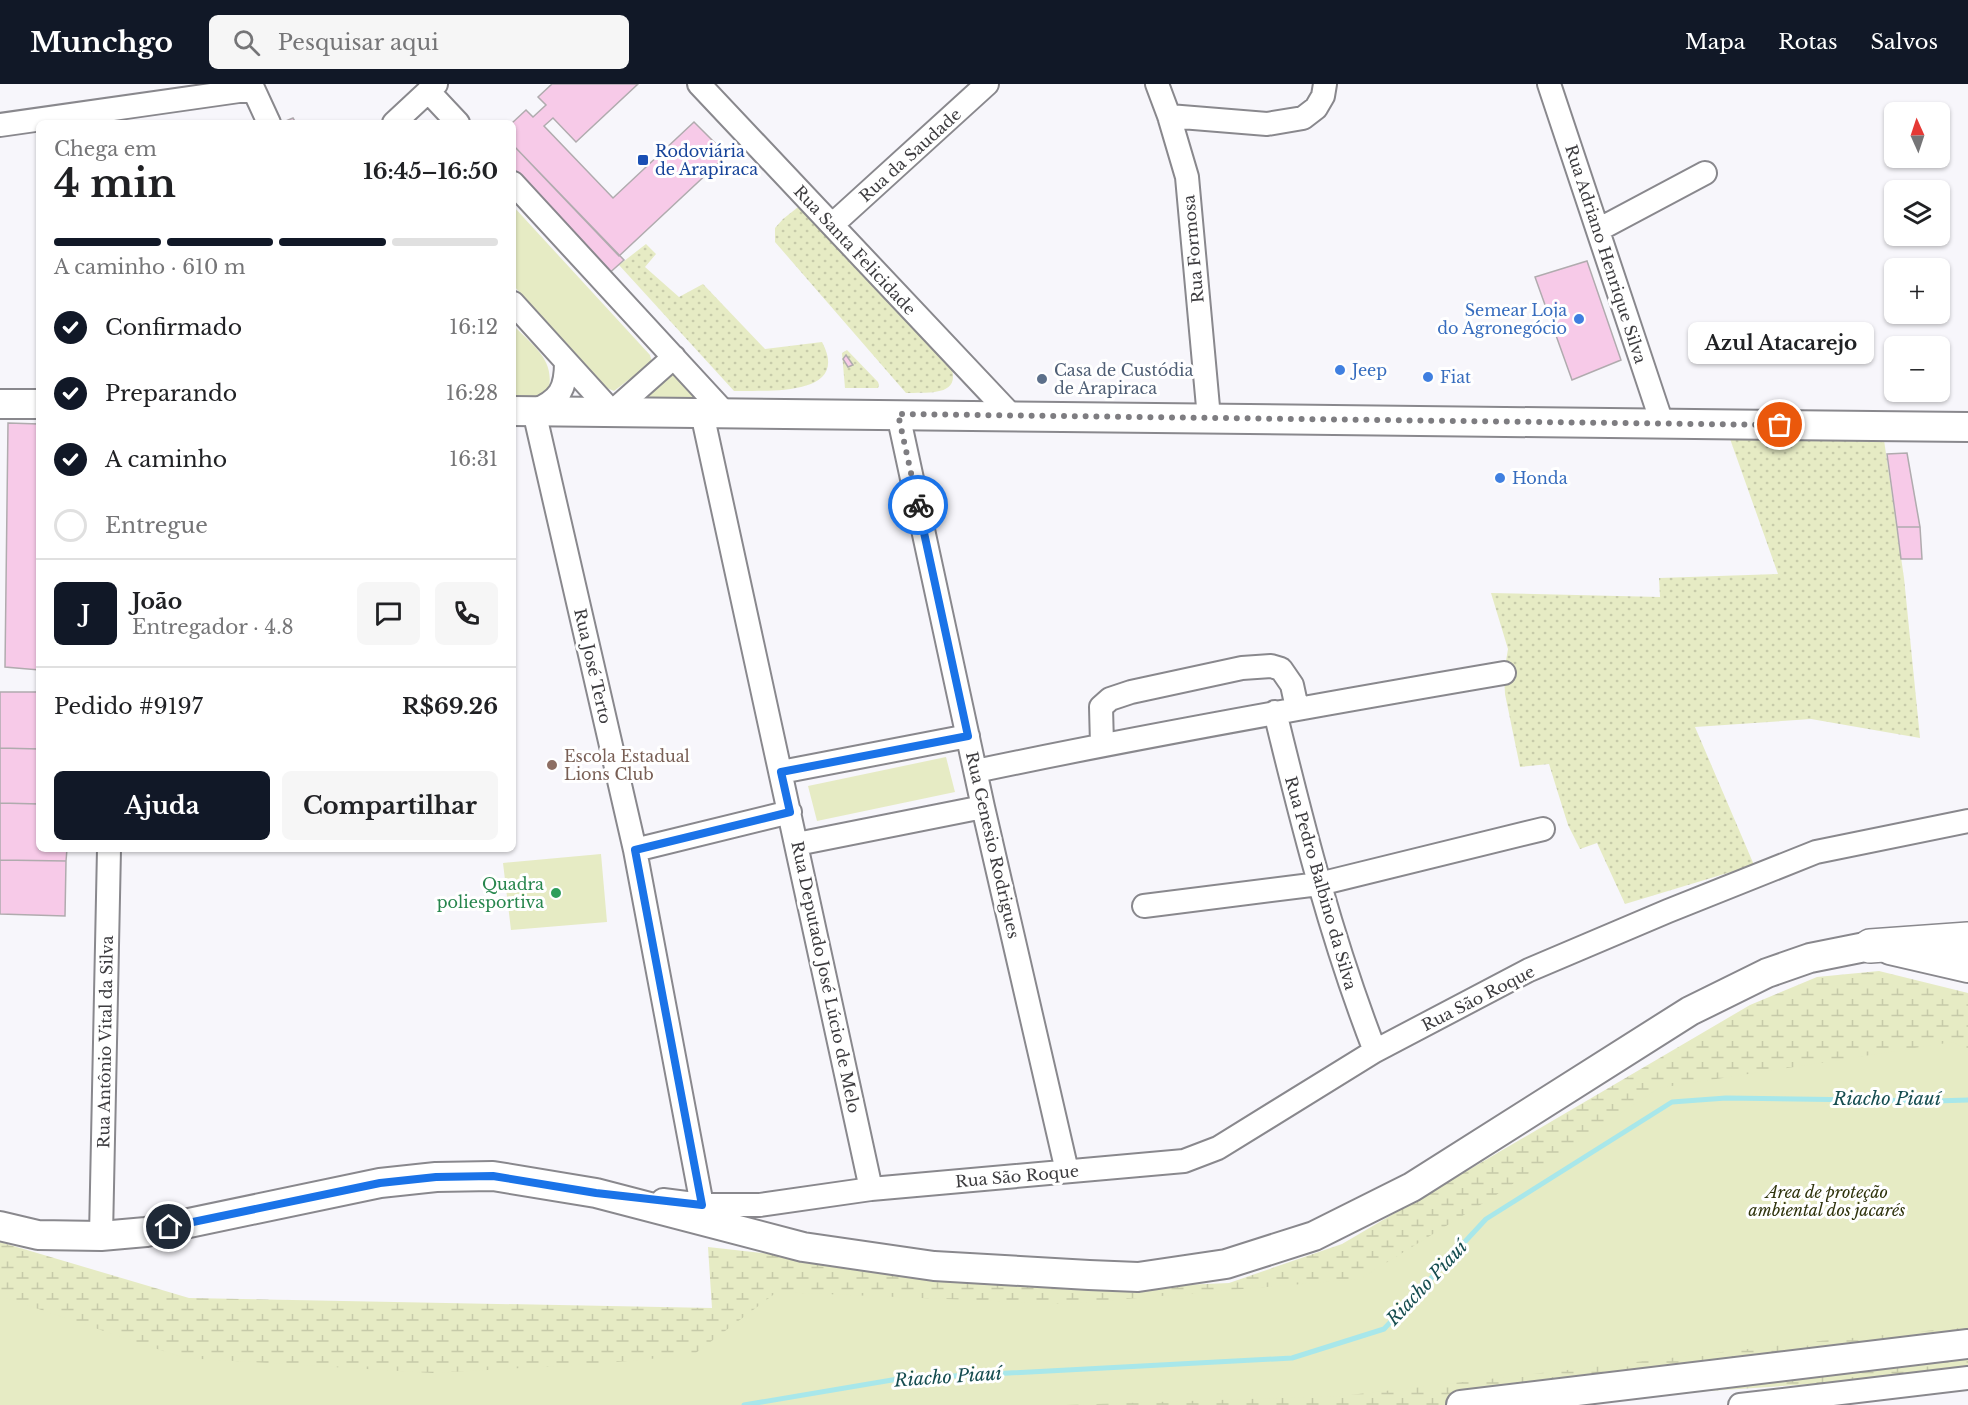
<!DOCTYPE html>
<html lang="pt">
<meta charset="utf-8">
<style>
:root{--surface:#fff;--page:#f6f6f6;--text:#202124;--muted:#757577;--line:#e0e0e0;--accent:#111827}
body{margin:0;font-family:"Libre Baskerville",serif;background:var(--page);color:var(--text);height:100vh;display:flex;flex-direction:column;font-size:22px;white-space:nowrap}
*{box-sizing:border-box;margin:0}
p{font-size:20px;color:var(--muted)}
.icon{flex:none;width:33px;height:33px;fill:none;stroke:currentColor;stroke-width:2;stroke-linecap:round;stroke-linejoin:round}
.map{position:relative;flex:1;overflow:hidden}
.sheet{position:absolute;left:36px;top:36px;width:480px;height:732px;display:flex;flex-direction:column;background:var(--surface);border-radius:9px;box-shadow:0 2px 4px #0004}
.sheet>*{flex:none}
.needle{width:39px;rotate:357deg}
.fabs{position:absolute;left:1884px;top:18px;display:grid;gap:12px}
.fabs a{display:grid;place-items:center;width:66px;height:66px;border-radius:9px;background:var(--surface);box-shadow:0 2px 4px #0004;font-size:30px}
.pin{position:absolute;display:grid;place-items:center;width:51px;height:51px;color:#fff;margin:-26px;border:3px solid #fff;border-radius:50%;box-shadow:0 2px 6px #0007}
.courier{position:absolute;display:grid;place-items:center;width:60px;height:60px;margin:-30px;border:4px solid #1a73e8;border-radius:50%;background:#fff;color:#222;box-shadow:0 2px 8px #0007}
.bubble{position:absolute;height:42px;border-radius:9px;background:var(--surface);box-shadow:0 2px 4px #0004;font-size:20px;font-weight:800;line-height:42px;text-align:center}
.overview em{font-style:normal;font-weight:800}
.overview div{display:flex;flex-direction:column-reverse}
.overview{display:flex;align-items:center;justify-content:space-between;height:102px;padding:0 18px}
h1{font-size:39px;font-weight:800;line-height:45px}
.bar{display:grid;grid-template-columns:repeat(4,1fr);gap:9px 6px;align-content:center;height:72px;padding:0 18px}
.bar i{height:8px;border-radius:4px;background:var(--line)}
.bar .active{background:var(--accent)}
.bar p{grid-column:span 4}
.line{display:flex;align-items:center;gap:15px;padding:0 18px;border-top:2px solid var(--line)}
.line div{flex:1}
.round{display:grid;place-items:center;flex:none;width:63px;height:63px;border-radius:9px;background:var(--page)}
ol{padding:0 18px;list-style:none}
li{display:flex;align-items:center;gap:18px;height:66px}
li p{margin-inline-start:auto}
li .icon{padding:6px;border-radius:50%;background:var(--accent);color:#fff;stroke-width:4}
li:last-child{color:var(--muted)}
li i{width:33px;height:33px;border:3px solid var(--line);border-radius:50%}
.action{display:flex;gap:12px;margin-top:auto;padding:12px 18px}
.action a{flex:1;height:69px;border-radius:9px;background:var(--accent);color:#fff;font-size:24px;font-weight:800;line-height:69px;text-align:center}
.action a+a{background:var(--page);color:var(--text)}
header{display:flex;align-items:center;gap:36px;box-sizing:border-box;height:84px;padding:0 30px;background:var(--accent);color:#fff}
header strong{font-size:28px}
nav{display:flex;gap:33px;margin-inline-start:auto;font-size:21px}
.search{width:420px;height:54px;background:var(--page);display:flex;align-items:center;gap:15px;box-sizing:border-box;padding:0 21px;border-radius:9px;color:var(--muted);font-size:22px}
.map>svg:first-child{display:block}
</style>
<header>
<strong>Munchgo</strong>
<div class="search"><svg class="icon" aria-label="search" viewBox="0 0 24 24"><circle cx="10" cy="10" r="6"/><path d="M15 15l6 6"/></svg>Pesquisar aqui</div>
<nav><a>Mapa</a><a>Rotas</a><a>Salvos</a></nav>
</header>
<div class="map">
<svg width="1968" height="1321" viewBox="0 0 1968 1321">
<defs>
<pattern id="grass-dots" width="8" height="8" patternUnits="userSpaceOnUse" patternTransform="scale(1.5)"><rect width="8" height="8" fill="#e6ebc4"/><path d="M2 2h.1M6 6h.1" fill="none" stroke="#c6caa9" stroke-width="1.8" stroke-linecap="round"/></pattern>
<pattern id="wetland-marsh" width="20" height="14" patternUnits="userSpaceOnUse" patternTransform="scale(1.5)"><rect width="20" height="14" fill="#e6ebc4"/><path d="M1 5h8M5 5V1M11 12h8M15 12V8" fill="none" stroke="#c6caa9"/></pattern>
</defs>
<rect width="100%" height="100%" fill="#f7f6fb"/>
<!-- grass -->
<path fill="url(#grass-dots)" d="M802 120 949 277C965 313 930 308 906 309L775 158V144L783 135Z
M646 160 656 170 645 183 679 213 703 200 765 265 822 258C852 314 764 306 734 307L619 181Z
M847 266 878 298 879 301 878 304H845L842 269Z
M1729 352 1884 356 1904 494 1920 654 1811 635 1695 643 1754 781 1625 820 1597 759 1580 765 1568 741 1549 680 1520 683 1505 610 1504 589 1508 565 1491 509 1660 513 1659 494 1778 490Z"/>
<!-- wetland -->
<path fill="url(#wetland-marsh)" d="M1879 887 1968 909V1283L1842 1298 1499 1321H0V1158L189 1214 712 1224 708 1163 1090 1205 1229 1199 1342 1160 1750 921 1817 893Z"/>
<!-- park -->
<path fill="#e6ebc4" d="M513 122 650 271 652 278 614 307 607 304 513 201Z
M513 241C534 263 558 277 547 311L535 315 513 314Z
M674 273 725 329 612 328Z
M946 673 955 708 817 737 808 702Z
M601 770 607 838 511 846 503 779Z
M1953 958 1968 966V1243L1809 1258 1341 1312 1066 1321H0V1212L184 1274 433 1289 595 1280 693 1271 777 1208 1067 1220 1360 1195 1493 1113 1659 1004Z"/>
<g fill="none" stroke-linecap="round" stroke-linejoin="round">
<!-- stream -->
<path stroke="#a8e7ea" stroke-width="5" d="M744 1321 898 1295 1292 1274 1384 1245 1486 1135 1672 1018 1726 1014 1935 1017 1968 1016"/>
</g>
<!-- building -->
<path fill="#f7cae8" stroke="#b0abae" stroke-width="1.5" d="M552 0H638L576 58 553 34 544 42 613 114 694 38 727 71 619 172 513 61 512 39 526 26 533 33 546 21 538 13Z
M293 34 296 39H281Z
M513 61 624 176 606 192 513 91Z
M1587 177 1621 276 1572 296 1535 193Z
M846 271 853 281 848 283 843 275Z
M8 339 39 340V586L5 583Z
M1907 369 1920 443H1897L1887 370Z
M1897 443H1920L1922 475H1901Z
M0 608H39V665L0 664Z
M0 664 39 665V720L0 719Z
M0 719 39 720V765H67L66 777 0 776Z
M0 776 66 777 65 832 0 830Z"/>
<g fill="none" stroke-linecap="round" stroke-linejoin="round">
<defs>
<path id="minor" d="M251 0 269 39
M699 0 1012 332
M1157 0 1169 32 1187 93 1209 334
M1549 0 1662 339
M428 7 458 39
M1169 32 1267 40 1303 34 1316 24 1323 12 1325 0
M394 39 436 0
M0 41 253 5
M513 99 725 329
M832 141 987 0
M1598 146 1705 89
M513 219 612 328 674 273
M566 278C566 305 560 316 534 327L635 766 702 1121
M702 329 871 1105
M898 330 983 723 1067 1087
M1275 628C1303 743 1332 857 1375 967
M1102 661 1101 623 1110 615 1131 608 1242 584 1271 582 1281 585 1292 601 1297 624
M976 687C1151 650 1328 619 1504 589
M781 688 968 652
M797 760 983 723
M635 766 790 728
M1144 822 1319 800 1543 745
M663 1116 702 1121H760L871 1105 1184 1077 1218 1064 1375 967 1529 886 1668 827 1816 768 1968 737
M101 1152 109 765
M1740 1321 1968 1294"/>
<path id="major" d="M0 320H39
M513 327 1968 343
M1890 866 1968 884
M0 1142 38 1151 101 1152 146 1148 380 1099 436 1093 493 1092 596 1109 803 1163 934 1182 1089 1191 1138 1193 1226 1180 1314 1152 1412 1103 1690 927 1767 889 1810 874 1870 862 1893 863
M1461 1321 1968 1260"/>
<path id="highway" d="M1870 862 1968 855"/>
</defs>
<!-- minor casing -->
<use href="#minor" stroke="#89888d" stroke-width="26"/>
<!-- major casing -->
<use href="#major" stroke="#89888d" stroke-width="32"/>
<!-- highway casing -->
<use href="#highway" stroke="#89888d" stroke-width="36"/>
<!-- minor -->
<use href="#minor" stroke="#fff" stroke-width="22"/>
<!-- major -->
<use href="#major" stroke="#fff" stroke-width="28"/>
<!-- highway -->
<use href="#highway" stroke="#fff" stroke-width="33"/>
</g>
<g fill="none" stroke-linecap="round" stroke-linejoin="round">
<!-- done -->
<path stroke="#7e7d81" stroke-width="6" stroke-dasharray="0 10.8" d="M918 421 898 330 1780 341"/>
<!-- route -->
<path stroke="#1a73e8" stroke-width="8" d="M169 1143 380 1099 436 1093 493 1092 596 1109 702 1121 635 766 790 728 781 688 968 652 918 421"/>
</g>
<!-- markers -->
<rect fill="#1a4fb4" stroke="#fff" stroke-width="2" x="637" y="70" width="12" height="12" rx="3"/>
<g fill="#3f7fe0" stroke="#fff" stroke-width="2">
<circle cx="1579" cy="235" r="6"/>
<circle cx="1340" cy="286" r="6"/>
<circle cx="1428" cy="293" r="6"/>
<circle cx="1500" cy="394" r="6"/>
</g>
<circle fill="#5c6f8a" stroke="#fff" stroke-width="2" cx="1042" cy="295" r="6"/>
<circle fill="#8d6e63" stroke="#fff" stroke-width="2" cx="552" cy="681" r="6"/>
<circle fill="#2e9e5b" stroke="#fff" stroke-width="2" cx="556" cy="809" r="6"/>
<g text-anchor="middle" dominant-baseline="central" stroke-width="6" stroke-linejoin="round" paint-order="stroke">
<!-- transit labels -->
<g font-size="16" fill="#164399" stroke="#fff" text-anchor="start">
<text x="655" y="67">Rodoviária<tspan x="655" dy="18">de Arapiraca</tspan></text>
</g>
<!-- street labels -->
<g font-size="16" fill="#3d3c3f" stroke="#fff">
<text transform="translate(910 71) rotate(-42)">Rua da Saudade</text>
<text transform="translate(1193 165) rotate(-95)">Rua Formosa</text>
<text transform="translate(855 166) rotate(47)">Rua Santa Felicidade</text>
<text transform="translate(1606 170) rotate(72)">Rua Adriano Henrique Silva</text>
<text transform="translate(593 582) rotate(77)">Rua José Terto</text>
<text transform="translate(993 761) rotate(77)">Rua Genesio Rodrigues</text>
<text transform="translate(1321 799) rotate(74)">Rua Pedro Balbino da Silva</text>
<text transform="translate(826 893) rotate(78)">Rua Deputado José Lúcio de Melo</text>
<text transform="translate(1478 914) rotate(-27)">Rua São Roque</text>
<text transform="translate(105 958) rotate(-89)">Rua Antônio Vital da Silva</text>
<text transform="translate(1017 1092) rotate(-5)">Rua São Roque</text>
</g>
<!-- shop labels -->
<g font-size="16" fill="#366cbe" stroke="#fff" text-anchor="start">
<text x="1567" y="226" text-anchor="end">Semear Loja<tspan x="1567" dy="18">do Agronegócio</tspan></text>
<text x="1352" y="286">Jeep</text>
<text x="1440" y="293">Fiat</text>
<text x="1512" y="394">Honda</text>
</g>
<!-- service labels -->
<g font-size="16" fill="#4e5e75" stroke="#fff" text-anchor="start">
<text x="1054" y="286">Casa de Custódia<tspan x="1054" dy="18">de Arapiraca</tspan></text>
</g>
<!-- education labels -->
<g font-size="16" fill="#785e54" stroke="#fff" text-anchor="start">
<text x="564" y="672">Escola Estadual<tspan x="564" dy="18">Lions Club</tspan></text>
</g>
<!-- leisure labels -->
<g font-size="16" fill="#27864d" stroke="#fff" text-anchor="end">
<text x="544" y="800">Quadra<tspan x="544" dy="18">poliesportiva</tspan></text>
</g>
<!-- park labels -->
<g font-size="16" font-style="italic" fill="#2f330d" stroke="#fff">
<text x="1827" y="1108">Area de proteção<tspan x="1827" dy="18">ambiental dos jacarés</tspan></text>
</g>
<!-- water labels -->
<g font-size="18" font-style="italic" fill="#164d50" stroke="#fff">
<text x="1887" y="1015">Riacho Piauí</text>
<text transform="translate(1427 1199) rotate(-47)">Riacho Piauí</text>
<text transform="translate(948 1293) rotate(-4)">Riacho Piauí</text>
</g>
</g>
</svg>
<div class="fabs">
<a><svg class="needle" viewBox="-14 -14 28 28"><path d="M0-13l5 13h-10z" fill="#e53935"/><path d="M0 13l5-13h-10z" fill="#757577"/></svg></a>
<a><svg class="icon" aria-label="layers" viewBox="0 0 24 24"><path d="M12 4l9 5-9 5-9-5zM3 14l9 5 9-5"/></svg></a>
<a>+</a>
<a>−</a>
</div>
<div class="pin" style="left:1780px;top:341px;background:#ea580c"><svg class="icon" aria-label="bag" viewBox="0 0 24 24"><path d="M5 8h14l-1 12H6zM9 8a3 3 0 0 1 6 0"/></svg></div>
<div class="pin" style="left:169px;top:1143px;background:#1f2937"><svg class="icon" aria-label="home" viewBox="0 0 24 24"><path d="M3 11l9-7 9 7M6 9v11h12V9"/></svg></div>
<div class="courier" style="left:918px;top:421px"><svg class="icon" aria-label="bike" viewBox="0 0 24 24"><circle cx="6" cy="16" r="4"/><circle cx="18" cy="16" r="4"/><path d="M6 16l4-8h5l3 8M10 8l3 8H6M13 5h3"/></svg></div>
<div class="bubble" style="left:1688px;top:238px;width:186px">Azul Atacarejo</div>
<section class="sheet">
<div class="overview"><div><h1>4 min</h1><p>Chega em</p></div><em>16:45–16:50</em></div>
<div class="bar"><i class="active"></i><i class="active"></i><i class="active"></i><i></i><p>A caminho · 610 m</p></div>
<ol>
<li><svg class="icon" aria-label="check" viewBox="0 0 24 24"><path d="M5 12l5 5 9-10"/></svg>Confirmado<p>16:12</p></li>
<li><svg class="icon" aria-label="check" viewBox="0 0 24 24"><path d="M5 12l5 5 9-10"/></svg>Preparando<p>16:28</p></li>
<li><svg class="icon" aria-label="check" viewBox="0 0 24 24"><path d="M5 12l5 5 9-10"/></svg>A caminho<p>16:31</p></li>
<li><i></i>Entregue</li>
</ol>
<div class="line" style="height:108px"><b class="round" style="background:var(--accent);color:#fff">J</b><div><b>João</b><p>Entregador · 4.8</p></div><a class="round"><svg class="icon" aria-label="chat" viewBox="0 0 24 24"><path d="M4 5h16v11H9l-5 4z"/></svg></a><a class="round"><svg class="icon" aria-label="phone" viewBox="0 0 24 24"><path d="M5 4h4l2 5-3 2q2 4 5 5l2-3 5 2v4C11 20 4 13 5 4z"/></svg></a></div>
<div class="line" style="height:78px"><div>Pedido #9197</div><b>R$69.26</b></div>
<div class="action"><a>Ajuda</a><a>Compartilhar</a></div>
</section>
</div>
